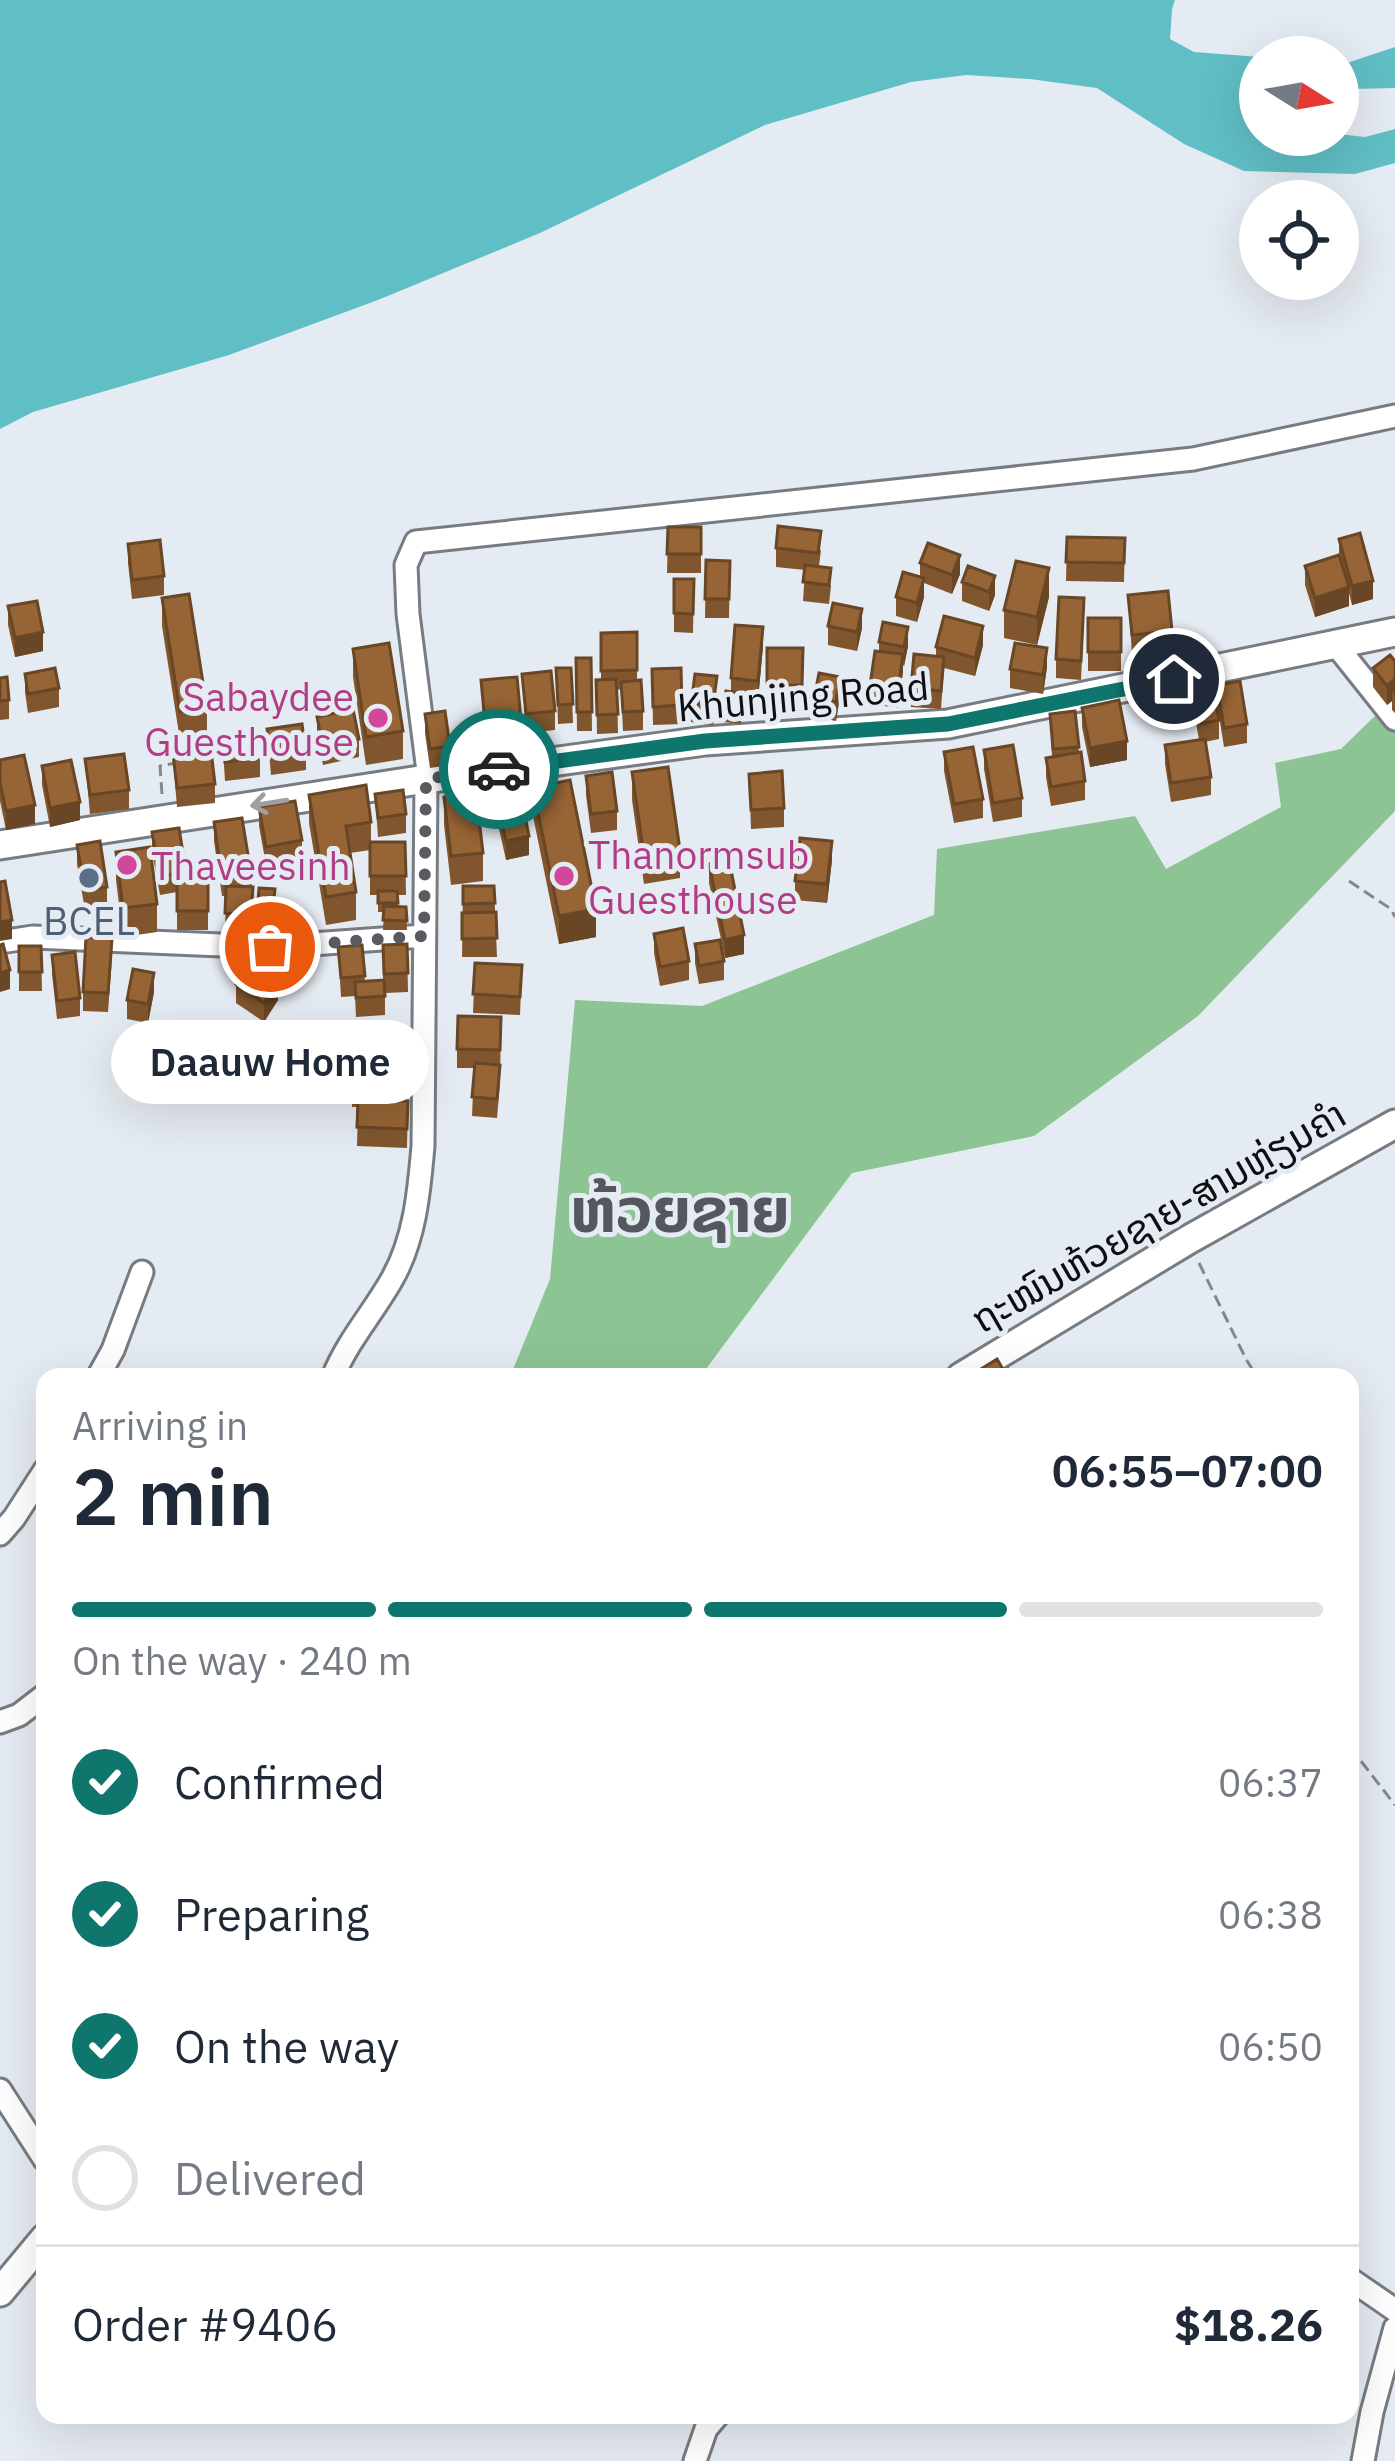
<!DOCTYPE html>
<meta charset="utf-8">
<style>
:root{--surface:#fff;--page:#f2f2f3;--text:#1f2937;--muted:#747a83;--line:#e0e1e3;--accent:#0f766e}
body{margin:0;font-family:"IBM Plex Sans","Noto Sans Lao",sans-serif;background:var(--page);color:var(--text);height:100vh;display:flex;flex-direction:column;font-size:45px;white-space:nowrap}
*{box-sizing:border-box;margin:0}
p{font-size:39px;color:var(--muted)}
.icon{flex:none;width:66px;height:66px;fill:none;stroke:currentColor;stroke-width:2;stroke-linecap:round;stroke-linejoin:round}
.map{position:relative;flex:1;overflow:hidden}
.drawer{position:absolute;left:36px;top:1368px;width:1323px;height:1056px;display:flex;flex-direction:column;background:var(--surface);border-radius:24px;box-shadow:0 12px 48px #0002}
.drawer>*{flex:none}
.needle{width:78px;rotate:101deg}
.controls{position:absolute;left:1239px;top:36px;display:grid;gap:24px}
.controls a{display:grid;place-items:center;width:120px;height:120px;border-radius:50%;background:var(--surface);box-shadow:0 12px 48px #0002;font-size:60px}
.pin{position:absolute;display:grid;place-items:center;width:102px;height:102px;color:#fff;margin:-51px;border:6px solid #fff;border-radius:50%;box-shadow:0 3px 12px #0007}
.courier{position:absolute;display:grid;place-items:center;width:120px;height:120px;margin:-60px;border:9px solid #0f766e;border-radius:50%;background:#fff;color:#222;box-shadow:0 3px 15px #0007}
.bubble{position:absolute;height:84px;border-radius:42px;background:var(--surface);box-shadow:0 12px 48px #0002;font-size:39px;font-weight:600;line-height:84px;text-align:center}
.overview em{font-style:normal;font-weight:600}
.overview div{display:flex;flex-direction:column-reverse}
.overview{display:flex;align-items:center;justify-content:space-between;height:204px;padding:0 36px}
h1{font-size:78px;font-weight:600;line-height:90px}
.bar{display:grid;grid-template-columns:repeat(4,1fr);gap:18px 12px;align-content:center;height:144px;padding:0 36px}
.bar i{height:15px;border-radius:9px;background:var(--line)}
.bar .on{background:var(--accent)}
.bar p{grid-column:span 4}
.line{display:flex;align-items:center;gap:30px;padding:0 36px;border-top:3px solid var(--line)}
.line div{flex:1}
ol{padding:0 36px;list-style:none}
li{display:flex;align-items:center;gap:36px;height:132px}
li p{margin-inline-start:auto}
li .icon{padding:12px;border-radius:50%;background:var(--accent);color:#fff;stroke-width:4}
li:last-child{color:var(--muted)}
li i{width:66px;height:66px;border:6px solid var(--line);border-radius:50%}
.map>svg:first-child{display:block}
</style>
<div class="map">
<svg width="1395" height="2461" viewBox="0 0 1395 2461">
<rect width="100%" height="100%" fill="#e5ebf2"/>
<!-- forest -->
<path fill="#8cc494" d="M1384 707 1395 719V811L1198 1016 1034 1136 852 1173 700 1377H510L550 1279 575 1000 702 1006 934 915 937 849 1135 816 1166 869 1281 807 1275 763 1341 749Z"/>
<!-- water -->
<path fill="#60bec5" d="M0 0H1175L1172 9 1170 39 1194 52 1260 57V135L1338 134 1365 137 1395 129V163L1355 174 1244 171 1184 144 1097 88 1030 79 966 75 911 82 765 125 540 233 378 300 229 355 33 412 0 429Z
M1395 47V88L1352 89 1338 96V66Z"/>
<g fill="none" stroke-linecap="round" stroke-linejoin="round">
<defs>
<path id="minor" d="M1336 645 1395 719
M429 779 408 614 406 565 416 542 1193 459 1395 416
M0 942 33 937 270 947 424 936
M98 1377 113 1350 142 1272
M333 1377C347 1342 372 1314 391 1281 415 1240 419 1192 423 1146L426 779
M0 1534 14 1518 45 1470
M0 1722 19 1715 45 1695
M0 2090 45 2160
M1350 2279 1395 2310
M695 2461 706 2429 718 2415
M1363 2461 1372 2412 1395 2328"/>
<path id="major" d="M0 845 426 779 705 741 948 724 1395 632
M961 1377 1188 1240 1395 1124
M0 2292 45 2238"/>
</defs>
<!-- minor casing -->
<use href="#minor" stroke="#777c82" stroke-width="27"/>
<!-- major casing -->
<use href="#major" stroke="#777c82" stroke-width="33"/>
<!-- path -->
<path stroke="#84878d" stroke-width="3" stroke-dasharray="12 6" stroke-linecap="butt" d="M171 736 172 748
M162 794 160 766 176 763
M1349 881 1391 909 1395 917
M1199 1263 1246 1359 1257 1377
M1350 1747 1395 1805"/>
<!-- minor -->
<use href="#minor" stroke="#fff" stroke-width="21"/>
<!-- major -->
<use href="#major" stroke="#fff" stroke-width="27"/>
</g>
<!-- wall -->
<path fill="#81562e" d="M668 527H701V573H667Z
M1067 537 1125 538 1124 582 1066 581Z
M1339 539 1373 599 1352 605 1349 593V606L1315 617 1305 585V566L1339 557Z
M128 544 164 576V595L132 599 128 563Z
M776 548 821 550 819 566 831 586 829 604 803 601 805 570 776 567Z
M706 560 730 561 729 618H705Z
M920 563 960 574 952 594 924 583V597L917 622 896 616V597L920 577Z
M674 579H694L693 633 674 632Z
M962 582 995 595 989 611 962 601Z
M1128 595 1172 631V650L1132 654Z
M1049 597 1037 645 1004 638V610Z
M162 598 207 708V736L180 740 162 626Z
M8 606 43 651 15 657 8 625Z
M1084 617 1081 680 1056 678V659Z
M1088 618H1121V671H1088Z
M828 626 862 628 857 651 828 645Z
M637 632V681L643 711V730L623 731 621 689 617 690 618 733 597 734 596 680H601V633Z
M879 642 908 646 904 666 903 665 898 708 870 704V685L879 651Z
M983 645 975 676 944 668 941 709 911 707V688L936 656V647Z
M763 646 758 700 743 698 741 724 723 722V713L731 691V678Z
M767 648H803L802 704H767Z
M353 649 403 731V759L366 765 353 677Z
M576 658H591L592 731H577Z
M1395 661V713L1392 710V701L1387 705 1373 687V668Z
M1047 667 1043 694 1010 688V669Z
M556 668H571L573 723 558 724Z
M681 668 682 724 653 725 652 669Z
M25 674 59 688V707L28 713 25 692Z
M522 674 555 711V730L526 733Z
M0 678 9 700V719L0 720Z
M481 680 521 720V739L485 742Z
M1217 685 1247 724V743L1224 747 1217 704Z
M1193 686 1219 720V739L1205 742 1211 777V795L1171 802 1165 764V745L1199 740 1193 705Z
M717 695 713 725 691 722V704Z
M840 696 836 721 814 717V699Z
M1082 708 1127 760 1090 767 1082 727Z
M1075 711 1079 752 1085 781V800L1051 806 1046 777V758L1052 757 1050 714Z
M425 714 450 746V765L430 768 425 733Z
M317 717 359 739V757L323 765 317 736Z
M267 729 306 752V770L271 775Z
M222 735 260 758V777L225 781Z
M172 746 215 784V803L177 807Z
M984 750 1022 798V817L993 822 984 769Z
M944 752 983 799V818L954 823 944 771Z
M85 759 129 790V809L90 814Z
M0 760 35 824 6 830 0 801Z
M42 766 80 820 50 827 42 785Z
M632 772 680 850V878L644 884 632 800Z
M749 774 784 808V827L751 829Z
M586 776 617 811V830L591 833 586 795Z
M533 788 596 937 559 944 533 816Z
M375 794 406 814V833L378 837Z
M309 795 371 822V842H405L406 895H398V907H406L407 930H383L384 912H378V895H370V850L350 853 356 892V920L326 925 309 823Z
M444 797 483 853V881L451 885 444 825Z
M497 801 529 855 506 860 497 820Z
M259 807 302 840V859L266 865 259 826Z
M214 822 251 873 253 906 251 934 225 932 226 896H222L214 841Z
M152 832 186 872V882H208V930H177V892L160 895 152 851Z
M77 845 107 887V906L85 910 77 864Z
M116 852 157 904V932L123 937 116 880Z
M832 860 827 903 795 900V881Z
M709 864 744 954 725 958 709 883Z
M463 886H494L497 957H462Z
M275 908 272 937 257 936V917Z
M654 934 689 961V980L660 986 654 953Z
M407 944 408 992 385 993V1015L356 1017 355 996 341 997 338 947 362 945 365 982 383 981V945Z
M695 944 724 961V980L699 984 695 963Z
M19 946H41L42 991H19Z
M52 955 80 998V1016L57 1019 52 974Z
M112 958 108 1012 83 1011V992Z
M475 963 522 965 520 1015 473 1013Z
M236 984 278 1000 264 1022 236 1003Z
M154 992 148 1023 127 1019V1000Z
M501 1017 500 1084 497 1118 472 1116 474 1068H457V1049Z
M353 1043 401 1044V1101H408L407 1148 357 1146 358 1107H352Z"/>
<!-- shaded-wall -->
<path fill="#694625" d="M960 555V574L952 594V575Z
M1049 568V597L1037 645V617Z
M995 576V595L989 611V592Z
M924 578V597L917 622V603Z
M1373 581V599L1352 605V586Z
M1349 587V606L1315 617V598Z
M862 609V628L857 651V632Z
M983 626V645L975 676V658Z
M763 627V646L758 700V681Z
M908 627V646L904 666V647Z
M43 632V651L15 657V638Z
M1047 648V667L1043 694V675Z
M903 654V673L898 708V689Z
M840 677V696L836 721V702Z
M1395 679V695L1392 691V701L1387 705V686Z
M1127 741V760L1090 767V748Z
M80 802V820L50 827V808Z
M35 805V824L6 830V811Z
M529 836V855L506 860V841Z
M832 841V860L827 903V884Z
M596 909V937L559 944V916Z
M12 920V939L0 941V922Z
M744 935V954L725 958V940Z
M10 970V989L0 992V973Z
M154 973V992L148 1023V1004Z
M278 981V1000L264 1022V1003Z"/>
<!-- building -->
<path fill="#966435" stroke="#694625" stroke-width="3" d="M778 526 821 531 818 553 776 548Z
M668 527H701V554H667Z
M1360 533 1373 581 1352 586 1339 539Z
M1067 537 1125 538 1124 563 1066 562Z
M160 540 164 576 132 580 128 544Z
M928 543 960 555 952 575 920 563Z
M1339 555 1349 587 1315 598 1305 566Z
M706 560 730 561 729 599H705Z
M1016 561 1049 568 1037 617 1004 610Z
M805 565 831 568 829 585 803 582Z
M968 566 995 576 989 592 962 582Z
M903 572 924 578 917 603 896 597Z
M674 579H694L693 614 674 613Z
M1168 591 1172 631 1132 635 1128 595Z
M189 594 207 708 180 712 162 598Z
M1059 597 1084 598 1081 661 1056 659Z
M37 601 43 632 15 638 8 606Z
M833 603 862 609 857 632 828 626Z
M944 616 983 626 975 658 936 647Z
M1088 618H1121V652H1088Z
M883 622 908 627 904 647 879 642Z
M735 625 763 627 758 681 731 678Z
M637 632V670L601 671V633Z
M389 643 403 731 366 737 353 649Z
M1015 643 1047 648 1043 675 1010 669Z
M767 648H803L802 685H767Z
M875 651 903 654 898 689 870 685Z
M914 654 944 657 941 691 911 688Z
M1390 655 1395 661V679L1387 686 1373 668Z
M576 658H591L592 712H577Z
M55 668 59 688 28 694 25 674Z
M556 668H571L573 704 558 705Z
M681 668 682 705 653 707 652 669Z
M551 671 555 711 526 714 522 674Z
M819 673 840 677 836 702 814 699Z
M695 674 717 676 713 706 691 704Z
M7 677 9 700 0 701V678Z
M517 677 521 720 485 723 481 680Z
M616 679 618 714 597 715 596 680Z
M641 680 643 711 623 712 621 682Z
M1240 681 1247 724 1224 728 1217 685Z
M1212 682 1219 720 1200 724 1193 686Z
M726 691 743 693 741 715 723 713Z
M1119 700 1127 741 1090 748 1082 708Z
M353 709 359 739 323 746 317 717Z
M445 711 450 746 430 749 425 714Z
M1075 711 1079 747 1053 749 1050 714Z
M302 724 306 752 271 756 267 729Z
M257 730 260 758 225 762 222 735Z
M1205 739 1211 777 1171 783 1165 745Z
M210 742 215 784 177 788 172 746Z
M1013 745 1022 798 993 803 984 750Z
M973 747 983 799 954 804 944 752Z
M1081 752 1085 781 1051 787 1046 758Z
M124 754 129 790 90 795 85 759Z
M24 755 35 805 6 811 0 782V760Z
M71 760 80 802 50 808 42 766Z
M668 767 680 850 644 856 632 772Z
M782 771 784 808 751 810 749 774Z
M612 772 617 811 591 814 586 776Z
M570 780 596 909 559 916 533 788Z
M366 785 371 822 346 826 356 892 326 897 309 795Z
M403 790 406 814 378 818 375 794Z
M476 793 483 853 451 856 444 797Z
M521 796 529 836 506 841 497 801Z
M295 801 302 840 266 847 259 807Z
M242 818 251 873 222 878 214 822Z
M179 828 186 872 160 876 152 832Z
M800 838 832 841 827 884 795 881Z
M100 841 107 887 85 891 77 845Z
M370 842H405L406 876H370Z
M150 847 157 904 123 908 116 852Z
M729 860 744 935 725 940 709 864Z
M5 881 12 920 0 922V882Z
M177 882H208V911H177Z
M226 886 253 887 251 915 225 913Z
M463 886H494L495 903 463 904Z
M259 888 275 889 272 919 257 917Z
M378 891H397L398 903H378Z
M384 906 406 907 407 921 383 920Z
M496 912 497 938 462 939V913Z
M683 928 689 961 660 967 654 934Z
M86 937 112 939 108 993 83 992Z
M720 940 724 961 699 966 695 944Z
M3 944 10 970 0 973V945Z
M407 944 408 973 384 974 383 945Z
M362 945 365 976 341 978 338 947Z
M19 946H41L42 972H19Z
M75 952 80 998 57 1001 52 955Z
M250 963 278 981 264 1003 236 984Z
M475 963 522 965 520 997 473 994Z
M133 969 154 973 148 1004 127 1000Z
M384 980 385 996 356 998 355 982Z
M458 1016 501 1017 500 1050 457 1049Z
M353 1043 401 1044V1079H352Z
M475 1063 500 1065 497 1099 472 1097Z
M358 1100 408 1101 407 1129 357 1127Z
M997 1359 1004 1371 995 1377H968Z
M1008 1369 1013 1377H995Z"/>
<!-- one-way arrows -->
<defs><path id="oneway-shaft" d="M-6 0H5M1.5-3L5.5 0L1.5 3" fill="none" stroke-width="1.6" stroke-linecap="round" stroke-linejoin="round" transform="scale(3)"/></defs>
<use stroke="#9e9fa0" href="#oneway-shaft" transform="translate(269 803) rotate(171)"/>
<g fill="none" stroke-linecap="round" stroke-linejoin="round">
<!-- done -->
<path stroke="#595b60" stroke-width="12" stroke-dasharray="0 21.6" d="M270 947 424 936 426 779 499 769"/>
<!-- route -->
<path stroke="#0f766e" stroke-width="15" d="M499 769 705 741 948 724 1174 679"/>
</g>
<!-- markers -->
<g fill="#d1479c" stroke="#e5ebf2" stroke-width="4.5">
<circle cx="378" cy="718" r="12"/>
<circle cx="127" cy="865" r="12"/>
<circle cx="564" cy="876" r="12"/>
</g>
<circle fill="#5c6f8a" stroke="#e5ebf2" stroke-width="4.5" cx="89" cy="878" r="12"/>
<g text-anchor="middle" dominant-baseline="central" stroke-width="10" stroke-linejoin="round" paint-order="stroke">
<!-- hotel labels -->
<g font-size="39" fill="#b23c85" stroke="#e5ebf2" text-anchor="start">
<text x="354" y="696" text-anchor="end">Sabaydee<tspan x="354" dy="45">Guesthouse</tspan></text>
<text x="588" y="854">Thanormsub<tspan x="588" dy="45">Guesthouse</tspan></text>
<text x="151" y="865">Thaveesinh</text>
</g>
<!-- street labels -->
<g font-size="39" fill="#0d0e11" stroke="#e5ebf2">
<text transform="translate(803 696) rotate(-5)">Khunjing Road</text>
<text transform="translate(1158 1216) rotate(-30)">ຖະໜົນຫ້ວຍຊາຍ-ສາມຫຼ່ຽມຄຳ</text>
</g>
<!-- service labels -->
<g font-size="39" fill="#4e5e75" stroke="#e5ebf2">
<text x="89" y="920">BCEL</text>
</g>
<!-- town labels -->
<g font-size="63" font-weight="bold" fill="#54585e" stroke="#e5ebf2">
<text x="680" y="1208">ຫ້ວຍຊາຍ</text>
</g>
</g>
</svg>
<div class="controls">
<a><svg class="needle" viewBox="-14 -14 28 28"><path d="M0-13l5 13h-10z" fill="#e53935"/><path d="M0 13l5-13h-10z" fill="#747a83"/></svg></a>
<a><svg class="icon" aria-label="locate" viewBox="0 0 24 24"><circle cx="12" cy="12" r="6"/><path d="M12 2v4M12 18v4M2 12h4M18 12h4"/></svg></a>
</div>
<div class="pin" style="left:270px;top:947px;background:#ea580c"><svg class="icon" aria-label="bag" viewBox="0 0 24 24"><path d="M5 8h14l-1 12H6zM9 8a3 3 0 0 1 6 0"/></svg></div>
<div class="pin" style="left:1174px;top:679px;background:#1f2937"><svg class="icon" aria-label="home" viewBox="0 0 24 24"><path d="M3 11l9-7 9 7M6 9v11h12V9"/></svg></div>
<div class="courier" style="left:499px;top:769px"><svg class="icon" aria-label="car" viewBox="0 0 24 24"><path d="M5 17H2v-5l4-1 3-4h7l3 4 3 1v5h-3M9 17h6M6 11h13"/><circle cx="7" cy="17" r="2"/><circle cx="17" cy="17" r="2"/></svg></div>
<div class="bubble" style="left:111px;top:1020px;width:318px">Daauw Home</div>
<section class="drawer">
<div class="overview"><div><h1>2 min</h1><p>Arriving in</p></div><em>06:55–07:00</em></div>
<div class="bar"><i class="on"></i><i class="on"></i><i class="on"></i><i></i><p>On the way · 240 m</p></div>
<ol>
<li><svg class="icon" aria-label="check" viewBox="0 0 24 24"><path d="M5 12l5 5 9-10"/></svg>Confirmed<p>06:37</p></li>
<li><svg class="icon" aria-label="check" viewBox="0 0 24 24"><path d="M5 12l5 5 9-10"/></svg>Preparing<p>06:38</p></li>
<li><svg class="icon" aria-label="check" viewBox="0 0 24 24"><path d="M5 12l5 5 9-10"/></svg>On the way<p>06:50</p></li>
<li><i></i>Delivered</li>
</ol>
<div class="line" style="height:156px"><div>Order #9406</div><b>$18.26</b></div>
</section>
</div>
